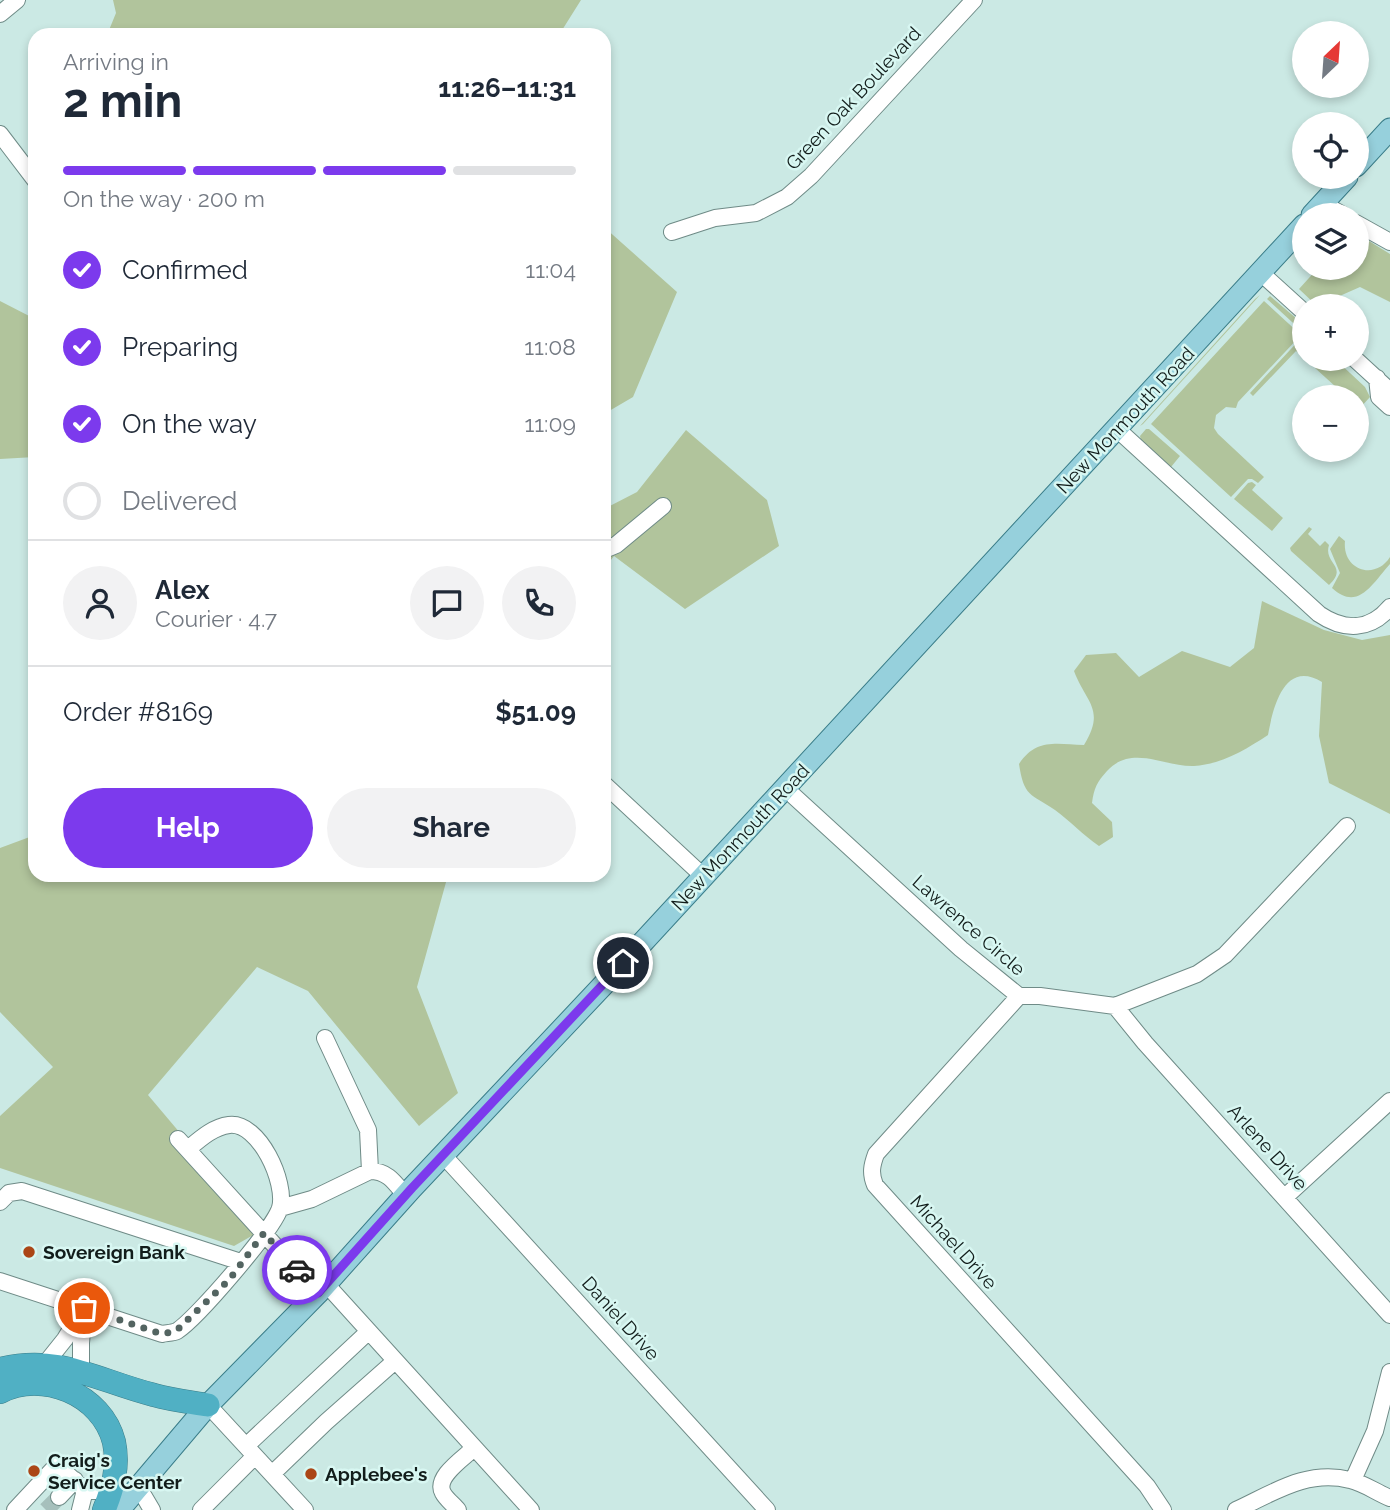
<!DOCTYPE html>
<meta charset="utf-8">
<style>
:root{--surface:#fff;--page:#f2f2f3;--text:#1f2937;--muted:#747a83;--line:#e0e1e3;--accent:#7c3aed}
body{margin:0;font-family:Raleway,sans-serif;background:var(--page);color:var(--text);height:100vh;display:flex;flex-direction:column;font-size:26px;white-space:nowrap}
*{box-sizing:border-box;margin:0}
p{font-size:23px;color:var(--muted)}
.icon{flex:none;width:38px;height:38px;fill:none;stroke:currentColor;stroke-width:2;stroke-linecap:round;stroke-linejoin:round}
.map{position:relative;flex:1;overflow:hidden}
.drawer{position:absolute;left:28px;top:28px;width:583px;height:854px;display:flex;flex-direction:column;background:var(--surface);border-radius:21px;box-shadow:0 4px 10px #0003}
.drawer>*{flex:none}
.needle{width:46px;rotate:25deg}
.buttons{position:absolute;left:1292px;top:21px;display:grid;gap:14px}
.buttons a{display:grid;place-items:center;width:77px;height:77px;border-radius:50%;background:var(--surface);box-shadow:0 4px 10px #0003;font-size:35px}
.pin{position:absolute;display:grid;place-items:center;width:60px;height:60px;color:#fff;margin:-30px;border:4px solid #fff;border-radius:50%;box-shadow:0 2px 7px #0007}
.courier{position:absolute;display:grid;place-items:center;width:70px;height:70px;margin:-35px;border:5px solid #7c3aed;border-radius:50%;background:#fff;color:#222;box-shadow:0 2px 9px #0007}
.head em{font-style:normal;font-weight:700}
.head div{display:flex;flex-direction:column-reverse}
.head{display:flex;align-items:center;justify-content:space-between;height:119px;padding:0 35px}
h1{font-size:46px;font-weight:700;line-height:52px}
.bar{display:grid;grid-template-columns:repeat(4,1fr);gap:10px 7px;align-content:center;height:84px;padding:0 35px}
.bar i{height:9px;border-radius:5px;background:var(--line)}
.bar .on{background:var(--accent)}
.bar p{grid-column:span 4}
.line{display:flex;align-items:center;gap:18px;padding:0 35px;border-top:2px solid var(--line)}
.line div{flex:1}
.round{display:grid;place-items:center;flex:none;width:74px;height:74px;border-radius:37px;background:var(--page)}
ol{padding:0 35px;list-style:none}
li{display:flex;align-items:center;gap:21px;height:77px}
li p{margin-inline-start:auto}
li .icon{padding:7px;border-radius:50%;background:var(--accent);color:#fff;stroke-width:4}
li:last-child{color:var(--muted)}
li i{width:38px;height:38px;border:4px solid var(--line);border-radius:50%}
.cta{display:flex;gap:14px;margin-top:auto;padding:14px 35px}
.cta a{flex:1;height:80px;border-radius:42px;background:var(--accent);color:#fff;font-size:28px;font-weight:700;line-height:80px;text-align:center}
.cta a+a{background:var(--page);color:var(--text)}
.map>svg:first-child{display:block}
</style>
<div class="map">
<svg width="1390" height="1510" viewBox="0 0 1390 1510">
<rect width="100%" height="100%" fill="#cbe9e4"/>
<!-- green -->
<path fill="#b1c49c" d="M113 0H581L559 35H107L116 13Z
M604 227 677 292 633 397 604 414Z
M1356 233 1390 254V302L1360 287 1317 306 1299 289 1318 268H1356Z
M1260 295 1143 424 1140 426 1255 299Z
M1270 296 1304 325V333L1267 299Z
M0 301 35 319V457L0 459Z
M1264 301 1301 335 1238 402 1236 408 1226 407 1216 415 1214 428 1218 434 1264 477 1258 483 1252 479H1248L1231 497 1151 424Z
M1303 336 1304 357 1296 351 1253 396 1250 393Z
M1323 359H1335L1365 387 1370 397 1359 409 1356 406V397H1347L1315 368Z
M1146 429H1149L1180 456 1171 467 1141 440 1140 436Z
M686 430 767 500 779 546 685 609 614 556 604 569V509L637 492Z
M1252 482 1256 485 1252 490 1283 518 1272 531 1234 499 1248 483Z
M1309 527 1312 529 1308 534 1320 546 1325 541 1329 545C1323 564 1349 566 1329 585L1291 551 1290 548Z
M1339 536 1345 541C1342 570 1375 581 1390 557V564C1372 584 1358 612 1332 588L1340 573 1330 549Z
M1262 601 1324 630 1362 640 1390 635V814L1329 783 1319 736 1322 682C1284 659 1273 708 1268 735 1245 750 1222 764 1194 766 1164 767 1132 744 1107 771 1097 782 1094 788 1092 803L1112 822 1113 837 1099 846C1083 835 1070 821 1055 810 1030 793 1024 797 1019 764 1036 738 1056 744 1084 745 1106 709 1086 703 1074 671L1086 655 1116 653 1139 677 1182 651 1230 667 1254 648Z
M35 835V875H448L417 987 458 1093 419 1126 308 991 257 967 148 1095 262 1230 234 1246 0 1168V1116L53 1067 0 1012V848Z"/>
<g fill="none" stroke-linecap="round" stroke-linejoin="round">
<!-- minor-tunnel -->
<path stroke="#a6c0bc" stroke-width="16" stroke-dasharray="16 8" stroke-linecap="butt" d="M46 1510 59 1497"/>
<defs>
<path id="minor" d="M0 14 17 0
M0 134 35 180
M1322 203 1343 215
M1356 223 1390 242
M672 232 715 218 756 213 787 197 811 176 974 0
M1261 273 1304 312
M1355 359 1390 391
M1377 378 1379 397 1390 407
M1117 429 1319 614C1344 631 1370 631 1390 607
M604 550 616 545 663 506
M604 784 703 876
M785 788 961 949 1019 996H1040L1115 1006 1197 974 1225 955 1347 826
M1019 996 876 1154C872 1165 870 1173 875 1185L1147 1486 1163 1510
M1115 1006 1145 1043 1390 1315
M325 1038 368 1130 370 1171
M178 1139 318 1293
M443 1155 767 1510
M1285 1197 1390 1101
M0 1202 9 1193 22 1191 241 1262
M280 1208 312 1199 370 1171C388 1171 395 1183 405 1195
M0 1281 162 1334C166 1333 173 1333 177 1331 197 1318 273 1230 280 1208 287 1183 259 1121 229 1125 213 1127 200 1139 188 1149
M326 1284 531 1510
M45 1364 65 1339 84 1308 81 1343V1372
M208 1405 305 1510
M246 1446 368 1332
M272 1474 326 1422 395 1361
M1353 1480 1375 1431 1390 1372
M139 1488 152 1510
M59 1497 75 1480
M15 1510 57 1465 85 1490 111 1492
M80 1510 85 1490
M201 1510 255 1456
M458 1510C454 1505 446 1499 443 1493 434 1477 464 1458 474 1448
M1236 1510C1273 1493 1307 1469 1350 1480 1364 1483 1377 1493 1390 1498"/>
<path id="major" d="M1356 166 1390 129
M1312 215 1347 177
M119 1510 208 1405 318 1293 412 1188 607 981 1304 225"/>
<path id="highway" d="M0 1369C59 1354 98 1381 154 1395 171 1400 190 1402 208 1405
M0 1392C42 1370 102 1394 114 1442 119 1466 113 1488 104 1510"/>
</defs>
<!-- minor casing -->
<use href="#minor" stroke="#6f8b87" stroke-width="18"/>
<!-- major casing -->
<use href="#major" stroke="#3a7d89" stroke-width="23"/>
<!-- highway casing -->
<use href="#highway" stroke="#3a7d89" stroke-width="24"/>
<!-- minor -->
<use href="#minor" stroke="#fff" stroke-width="16"/>
<!-- major -->
<use href="#major" stroke="#96d0dc" stroke-width="21"/>
<!-- highway -->
<use href="#highway" stroke="#50b0c4" stroke-width="23"/>
</g>
<g fill="none" stroke-linecap="round" stroke-linejoin="round">
<!-- done -->
<path stroke="#536461" stroke-width="7" stroke-dasharray="0 12.6" d="M84 1308 162 1334 176 1331 229 1280 264 1233 297 1270"/>
<!-- route -->
<path stroke="#7c3aed" stroke-width="9" d="M297 1270 318 1293 412 1188 623 963"/>
</g>
<!-- markers -->
<g fill="#ab4616" stroke="#d8f7f2" stroke-width="2.5">
<circle cx="29" cy="1252" r="7"/>
<circle cx="34" cy="1471" r="7"/>
<circle cx="311" cy="1474" r="7"/>
</g>
<g text-anchor="middle" dominant-baseline="central" stroke-width="5" stroke-linejoin="round" paint-order="stroke">
<!-- street labels -->
<g font-size="19" fill="#121d1b" stroke="#d8f7f2">
<text transform="translate(853 98) rotate(-47)">Green Oak Boulevard</text>
<text transform="translate(1125 420) rotate(-47)">New Monmouth Road</text>
<text transform="translate(740 837) rotate(-47)">New Monmouth Road</text>
<text transform="translate(969 925) rotate(41)">Lawrence Circle</text>
<text transform="translate(1268 1147) rotate(48)">Arlene Drive</text>
<text transform="translate(954 1242) rotate(48)">Michael Drive</text>
<text transform="translate(621 1318) rotate(48)">Daniel Drive</text>
</g>
<!-- poi labels -->
<g font-size="19" font-weight="bold" fill="#121d1b" stroke="#d8f7f2" text-anchor="start">
<text x="43" y="1252">Sovereign Bank</text>
<text x="48" y="1460">Craig's<tspan x="48" dy="22">Service Center</tspan></text>
<text x="325" y="1474">Applebee's</text>
</g>
</g>
</svg>
<div class="buttons">
<a><svg class="needle" viewBox="-14 -14 28 28"><path d="M0-13l5 13h-10z" fill="#e53935"/><path d="M0 13l5-13h-10z" fill="#747a83"/></svg></a>
<a><svg class="icon" aria-label="locate" viewBox="0 0 24 24"><circle cx="12" cy="12" r="6"/><path d="M12 2v4M12 18v4M2 12h4M18 12h4"/></svg></a>
<a><svg class="icon" aria-label="layers" viewBox="0 0 24 24"><path d="M12 4l9 5-9 5-9-5zM3 14l9 5 9-5"/></svg></a>
<a>+</a>
<a>−</a>
</div>
<div class="pin" style="left:84px;top:1308px;background:#ea580c"><svg class="icon" aria-label="bag" viewBox="0 0 24 24"><path d="M5 8h14l-1 12H6zM9 8a3 3 0 0 1 6 0"/></svg></div>
<div class="pin" style="left:623px;top:963px;background:#1f2937"><svg class="icon" aria-label="home" viewBox="0 0 24 24"><path d="M3 11l9-7 9 7M6 9v11h12V9"/></svg></div>
<div class="courier" style="left:297px;top:1270px"><svg class="icon" aria-label="car" viewBox="0 0 24 24"><path d="M5 17H2v-5l4-1 3-4h7l3 4 3 1v5h-3M9 17h6M6 11h13"/><circle cx="7" cy="17" r="2"/><circle cx="17" cy="17" r="2"/></svg></div>
<section class="drawer">
<div class="head"><div><h1>2 min</h1><p>Arriving in</p></div><em>11:26–11:31</em></div>
<div class="bar"><i class="on"></i><i class="on"></i><i class="on"></i><i></i><p>On the way · 200 m</p></div>
<ol>
<li><svg class="icon" aria-label="check" viewBox="0 0 24 24"><path d="M5 12l5 5 9-10"/></svg>Confirmed<p>11:04</p></li>
<li><svg class="icon" aria-label="check" viewBox="0 0 24 24"><path d="M5 12l5 5 9-10"/></svg>Preparing<p>11:08</p></li>
<li><svg class="icon" aria-label="check" viewBox="0 0 24 24"><path d="M5 12l5 5 9-10"/></svg>On the way<p>11:09</p></li>
<li><i></i>Delivered</li>
</ol>
<div class="line" style="height:126px"><a class="round"><svg class="icon" aria-label="person" viewBox="0 0 24 24"><circle cx="12" cy="8" r="4"/><path d="M4 21q1-7 8-7t8 7"/></svg></a><div><b>Alex</b><p>Courier · 4.7</p></div><a class="round"><svg class="icon" aria-label="chat" viewBox="0 0 24 24"><path d="M4 5h16v11H9l-5 4z"/></svg></a><a class="round"><svg class="icon" aria-label="phone" viewBox="0 0 24 24"><path d="M5 4h4l2 5-3 2q2 4 5 5l2-3 5 2v4C11 20 4 13 5 4z"/></svg></a></div>
<div class="line" style="height:91px"><div>Order #8169</div><b>$51.09</b></div>
<div class="cta"><a>Help</a><a>Share</a></div>
</section>
</div>
